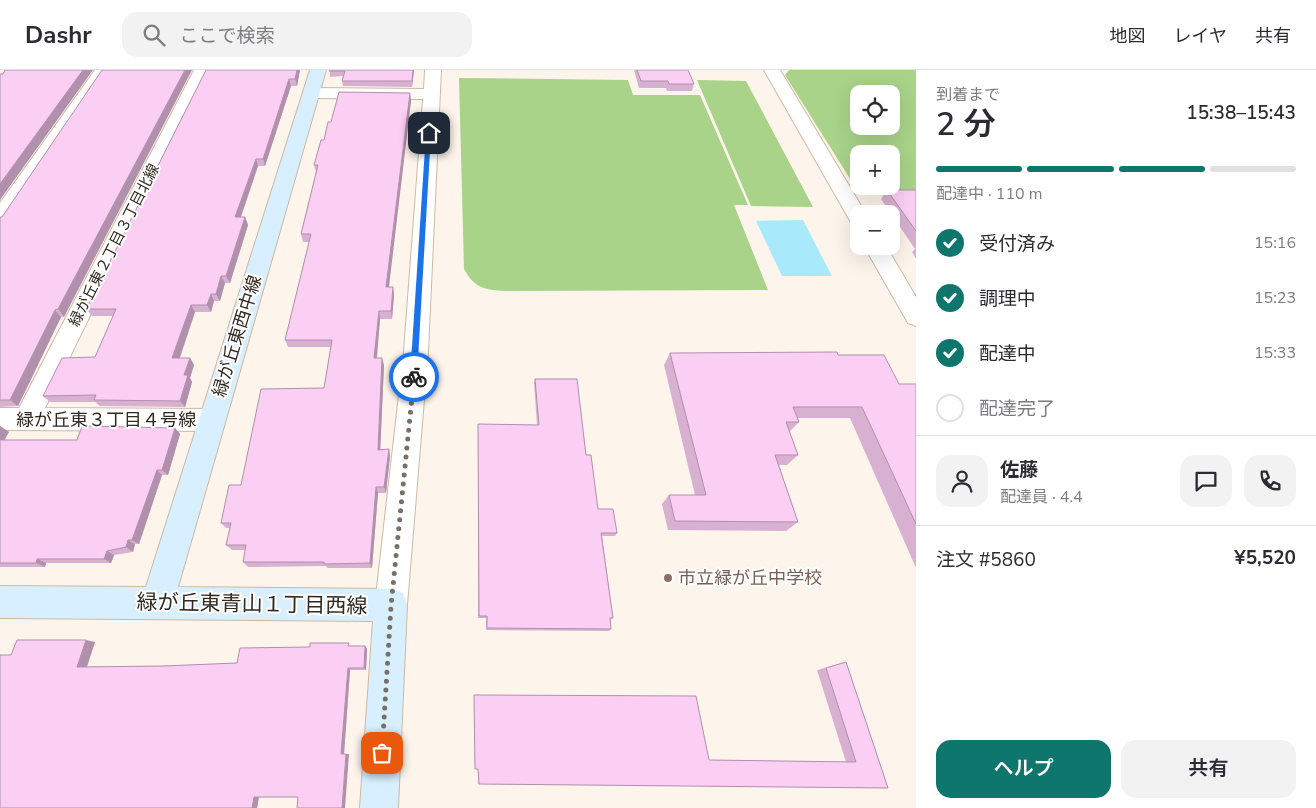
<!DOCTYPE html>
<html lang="ja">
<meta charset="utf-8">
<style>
:root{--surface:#fff;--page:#f2f2f3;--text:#2b2b33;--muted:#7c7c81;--line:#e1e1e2;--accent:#0f766e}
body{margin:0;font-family:"Nunito Sans","Noto Sans JP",sans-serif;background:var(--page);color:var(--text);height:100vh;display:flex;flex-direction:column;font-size:19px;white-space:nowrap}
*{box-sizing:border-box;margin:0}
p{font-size:16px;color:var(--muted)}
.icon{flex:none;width:28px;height:28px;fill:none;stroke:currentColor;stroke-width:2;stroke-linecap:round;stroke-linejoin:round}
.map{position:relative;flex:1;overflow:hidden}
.side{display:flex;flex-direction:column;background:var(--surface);width:400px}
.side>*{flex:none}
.buttons{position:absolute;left:850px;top:15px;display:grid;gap:10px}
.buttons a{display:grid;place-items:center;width:50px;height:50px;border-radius:10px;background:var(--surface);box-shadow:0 5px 20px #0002;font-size:25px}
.pin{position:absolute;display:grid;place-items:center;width:42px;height:42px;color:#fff;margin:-21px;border-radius:10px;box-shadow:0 2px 8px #0006}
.courier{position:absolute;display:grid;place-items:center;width:50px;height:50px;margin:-25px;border:4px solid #1a73e8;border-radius:50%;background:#fff;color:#222;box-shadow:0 1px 6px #0007}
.headline em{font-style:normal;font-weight:600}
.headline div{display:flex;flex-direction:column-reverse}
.headline{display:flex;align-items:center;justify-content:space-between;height:85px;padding:0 20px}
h1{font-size:32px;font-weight:600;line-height:38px}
.bar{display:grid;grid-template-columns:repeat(4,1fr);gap:8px 5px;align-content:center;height:60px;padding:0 20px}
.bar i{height:6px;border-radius:4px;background:var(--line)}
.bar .on{background:var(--accent)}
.bar p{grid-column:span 4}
.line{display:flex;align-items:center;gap:12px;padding:0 20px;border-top:1px solid var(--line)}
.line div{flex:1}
.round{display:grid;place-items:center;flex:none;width:52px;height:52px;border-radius:15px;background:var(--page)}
ol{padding:0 20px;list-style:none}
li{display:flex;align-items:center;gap:15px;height:55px}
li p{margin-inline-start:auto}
li .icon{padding:5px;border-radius:50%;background:var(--accent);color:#fff;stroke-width:4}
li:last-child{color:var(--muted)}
li i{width:28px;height:28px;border:2px solid var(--line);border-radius:50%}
.cta{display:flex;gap:10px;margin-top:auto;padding:10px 20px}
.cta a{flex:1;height:58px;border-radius:15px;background:var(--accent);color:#fff;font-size:20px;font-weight:600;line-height:58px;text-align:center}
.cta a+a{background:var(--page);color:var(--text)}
header{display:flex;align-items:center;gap:30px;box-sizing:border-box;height:70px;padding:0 25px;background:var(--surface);border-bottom:1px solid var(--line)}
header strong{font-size:24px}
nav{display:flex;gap:28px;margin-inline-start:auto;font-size:18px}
.search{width:350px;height:45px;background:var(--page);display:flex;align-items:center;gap:12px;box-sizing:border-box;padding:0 18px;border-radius:15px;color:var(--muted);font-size:19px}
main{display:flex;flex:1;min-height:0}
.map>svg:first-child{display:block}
</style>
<header>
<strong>Dashr</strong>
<div class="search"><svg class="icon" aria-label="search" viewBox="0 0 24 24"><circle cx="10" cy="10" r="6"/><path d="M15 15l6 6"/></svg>ここで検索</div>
<nav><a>地図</a><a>レイヤ</a><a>共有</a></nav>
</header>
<main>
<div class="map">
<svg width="916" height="738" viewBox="0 0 916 738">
<rect width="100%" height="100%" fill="#fdf4eb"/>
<!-- green -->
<path fill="#a8d389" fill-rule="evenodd" d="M789 0H916V120H857L785 5ZM859 24H891V56H859ZM859 84H891V116H859Z
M459 8 628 10 633 25H700L748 135H734L768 220 505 221C485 220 474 218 464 199Z
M697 10 746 11 813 137 751 136Z"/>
<!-- water -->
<path fill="#a8e9fb" d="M802 150H803L832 206H782L756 151Z"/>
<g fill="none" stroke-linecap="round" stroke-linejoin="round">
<defs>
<path id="street" d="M95 0H111L7 153 0 155V133Z
M194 0H210L45 338 212 339 222 342 225 350 222 358 212 361 0 360V338H19Z
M425 0H441L428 281 407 535 403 547 391 551 379 547 375 535 404 281 423 29 312 28 306 27 304 23 306 19 312 18 424 19Z
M764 0H780L866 144H859V156L852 154 849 149Z
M864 176H886L916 227V256L908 253Z"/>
<path id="secondary" d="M310 0H326L178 517 391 519 403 523 407 535 398 738H360L373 551 0 548V516L146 517Z"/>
</defs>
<!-- street casing -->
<use href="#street" stroke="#ceb9a3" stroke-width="2"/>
<!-- secondary casing -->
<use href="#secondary" stroke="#ceb9a3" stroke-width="2"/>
<!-- street -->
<use href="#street" fill="#fff" fill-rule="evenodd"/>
<!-- secondary -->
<use href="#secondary" fill="#d7effe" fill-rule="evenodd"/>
</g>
<!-- wall -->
<path fill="#d8b1d2" d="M206 0H300L297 16H291L265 96H258L241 147H245L248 155 230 213H225L220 231H214L211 242H195L180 288H190L194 295 190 308 192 312 185 337 100 336 95 332H50L43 326 95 287 113 246H92L86 239Z
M330 0H414L412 17 343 16 342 11 343 6 330 7Z
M634 0H688L694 14 692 21H667L666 18H639Z
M410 23 411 31 388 217H393L394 225 392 249H380L377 288 384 295 380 379H389L390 386 386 423H378L372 498H327L326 496 248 497 243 492 246 480H232L226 475 230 458H226L221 453 241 415 324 318 331 277H288L285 270 309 172H303L301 164 316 102 314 95 331 52Z
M887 120H916V189L912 182 915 179 881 129Z
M0 147 64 247H61L18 336 0 337Z
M670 283 838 285 899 314H916V498L850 348H797L799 352 789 362 798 385 787 395H779L798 452 786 461 668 460 662 434 669 425H695L664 295Z
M535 309 586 385 598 439 617 463 615 466H602L613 548 610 550 611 559 609 561 486 560V548H478V354L537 355 534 313Z
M0 356 9 362 4 370H77L175 358 180 364 168 405H162L139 474H135L133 482 114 485 111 493H46L45 497H0Z
M95 572 87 597 163 596 237 593 351 576H365L367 579 366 600H350L344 684H349L298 727H259L257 738H0L11 585Z
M846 592 888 718 479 714 478 713V699L475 698 474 625 709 690 846 692 817 600Z"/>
<!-- shaded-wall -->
<path fill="#b090ab" d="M83 0H93L0 130V114Z
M185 0H192L64 247 58 239Z
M297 0H300L297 16 295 9Z
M413 0H414L412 17V11Z
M289 9 291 16 265 96 263 89Z
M410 23 411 31 388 225 386 217Z
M256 89 258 96 238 155 235 147Z
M245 147 248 155 230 213 226 206Z
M221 206 225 213 220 231 216 224Z
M393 217 394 225 392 249 391 241Z
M211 224 214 231 211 242 207 235Z
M191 235 195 242 177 295 172 288Z
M55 240 61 247 18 336 10 330Z
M379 241 380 249 376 295 374 288Z
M190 288 194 295 190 308 192 312 185 337 180 331 184 305Z
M382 288 384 295 380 386 378 380Z
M0 356 9 362 1 376H0Z
M175 358 180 364 168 405 162 400Z
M389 379 390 386 386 423 384 417Z
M157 400 162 405 139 474 132 470Z
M376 417 378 423 372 498 370 493Z
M128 470 135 474 133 482 126 477Z
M107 481 114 485 111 493 104 489Z
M37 489 46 493 45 497 36 493Z
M86 570 95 572 86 599 77 597Z
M365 576 367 579 366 600 364 598Z
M348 598 350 600 344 684H341Z
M346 684H349L345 738H342Z
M259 726 257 738H252L254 727Z"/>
<!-- building -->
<path fill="#fbcef4" stroke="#b090ab" d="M5 0H83L0 114V4H3Z
M102 0H185L58 239 55 240 10 330H0V147H2Z
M206 0H297L295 9H289L263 89H256L235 147H245L226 206H221L216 224H211L207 235H191L172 288H190L184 305H188L180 331 94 330 96 325 43 326 62 288 95 287 116 239H86Z
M330 0H413L412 11H342L345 1H329Z
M637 0H688L694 14H669L668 11H641Z
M339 22 410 23 386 217H393L391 241H379L374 288H382L378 380 389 379 384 417H376L370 493 324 494V492H243L246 475H226L231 453H221L229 415H241L261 319 324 318 332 270H285L311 164H301L318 95H314L321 70H324L328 52H331Z
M887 120H916V161Z
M837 282 838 285H884L899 314H916V454L862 337H793L799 352H786L798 385H775L798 452 675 451 669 425H706L670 283Z
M535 309H577L586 385H591L598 439H613L617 463H601L613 548H610L611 559 487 558V546H479L478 354 539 355Z
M82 356 175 358 162 400H157L132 470H128L126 477 107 481 104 489H37L36 493H0V370H77Z
M17 570H86L77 597 163 596 237 593 240 578 310 577V573H349L348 576H365L364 598H348L341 684H346L342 738H297L298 727H254L252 738H0V585H11Z
M846 592 888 718 479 714 478 699H475L474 625 696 626 709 690 856 692 826 598Z"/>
<!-- route -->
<path fill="#1a73e8" d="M429 62 431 63 417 307 414 310 410 307 426 63Z"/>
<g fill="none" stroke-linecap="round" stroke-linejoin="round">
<!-- done -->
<path stroke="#787067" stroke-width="5" stroke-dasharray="0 9" d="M382 683 391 536 414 307"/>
</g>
<!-- markers -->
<circle fill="#8d6e63" stroke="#fff" stroke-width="2" cx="668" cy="508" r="5"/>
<g text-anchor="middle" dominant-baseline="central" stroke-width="4" stroke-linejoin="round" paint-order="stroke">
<!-- far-street labels -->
<g font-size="15" fill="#302920" stroke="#fff">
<text transform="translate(114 175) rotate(-63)">緑が丘東２丁目３丁目北線</text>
</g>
<!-- street labels -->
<g font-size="18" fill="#302920" stroke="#fff">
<text transform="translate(237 266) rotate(-73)">緑が丘東西中線</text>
<text x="106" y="350">緑が丘東３丁目４号線</text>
</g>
<!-- education labels -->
<g font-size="18" fill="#785e54" stroke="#fff" text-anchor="start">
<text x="678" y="508">市立緑が丘中学校</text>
</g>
<!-- near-street labels -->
<g font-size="21" fill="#302920" stroke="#fff">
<text transform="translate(252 534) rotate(1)">緑が丘東青山１丁目西線</text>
</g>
</g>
</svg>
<div class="buttons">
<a><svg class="icon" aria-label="locate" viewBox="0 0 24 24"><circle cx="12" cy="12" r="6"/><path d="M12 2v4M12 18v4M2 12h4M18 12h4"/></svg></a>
<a>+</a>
<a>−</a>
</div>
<div class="pin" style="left:382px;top:683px;background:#ea580c"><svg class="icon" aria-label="bag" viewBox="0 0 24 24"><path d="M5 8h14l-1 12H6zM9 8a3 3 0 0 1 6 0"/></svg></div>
<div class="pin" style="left:429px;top:63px;background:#1f2937"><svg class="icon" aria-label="home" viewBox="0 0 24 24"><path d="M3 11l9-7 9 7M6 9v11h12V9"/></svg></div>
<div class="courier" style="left:414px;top:307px"><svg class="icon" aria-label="bike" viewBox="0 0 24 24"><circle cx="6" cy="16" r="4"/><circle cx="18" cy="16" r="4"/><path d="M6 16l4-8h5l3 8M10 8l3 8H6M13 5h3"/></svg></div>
</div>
<section class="side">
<div class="headline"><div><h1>2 分</h1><p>到着まで</p></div><em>15:38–15:43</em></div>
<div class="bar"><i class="on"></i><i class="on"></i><i class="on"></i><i></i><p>配達中 · 110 m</p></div>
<ol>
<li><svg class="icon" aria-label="check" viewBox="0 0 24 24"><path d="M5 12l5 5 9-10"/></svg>受付済み<p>15:16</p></li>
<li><svg class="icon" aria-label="check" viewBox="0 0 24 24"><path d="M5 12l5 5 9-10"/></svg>調理中<p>15:23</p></li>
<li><svg class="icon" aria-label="check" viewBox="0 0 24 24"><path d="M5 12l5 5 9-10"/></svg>配達中<p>15:33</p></li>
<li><i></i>配達完了</li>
</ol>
<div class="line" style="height:90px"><a class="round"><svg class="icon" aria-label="person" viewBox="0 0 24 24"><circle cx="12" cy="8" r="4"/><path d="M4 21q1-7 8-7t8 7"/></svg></a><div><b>佐藤</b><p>配達員 · 4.4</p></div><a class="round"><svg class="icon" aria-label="chat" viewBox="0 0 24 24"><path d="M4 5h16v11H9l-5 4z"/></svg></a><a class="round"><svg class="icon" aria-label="phone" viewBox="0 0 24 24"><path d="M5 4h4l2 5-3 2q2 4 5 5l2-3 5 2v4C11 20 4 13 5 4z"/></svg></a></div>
<div class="line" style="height:65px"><div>注文 #5860</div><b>¥5,520</b></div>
<div class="cta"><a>ヘルプ</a><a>共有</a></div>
</section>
</main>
